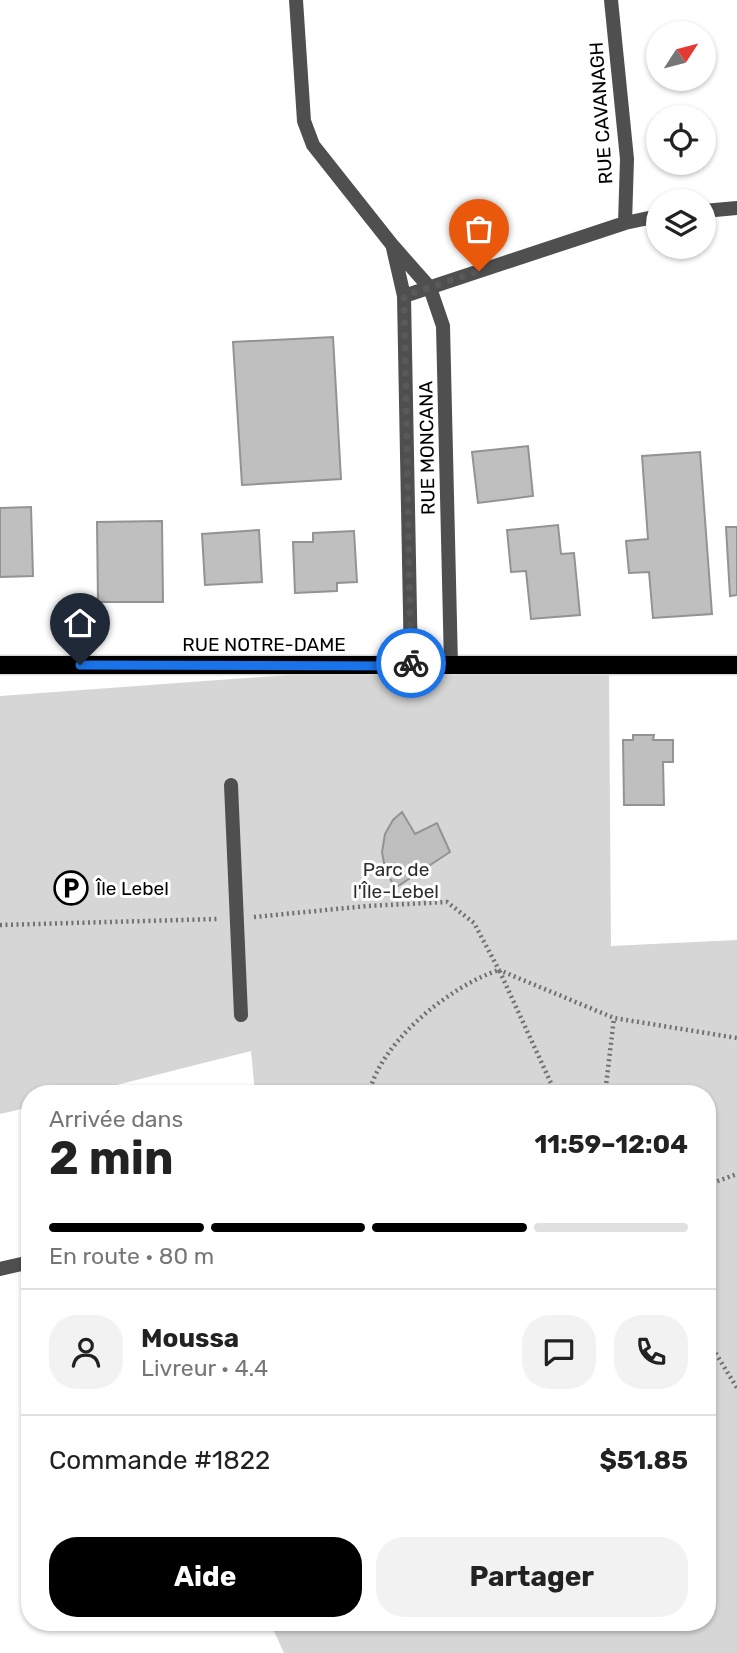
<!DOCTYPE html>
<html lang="fr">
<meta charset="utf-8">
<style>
:root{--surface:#fff;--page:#f2f2f2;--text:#222;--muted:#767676;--line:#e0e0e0;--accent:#000}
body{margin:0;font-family:Rubik,sans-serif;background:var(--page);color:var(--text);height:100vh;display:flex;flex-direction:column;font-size:26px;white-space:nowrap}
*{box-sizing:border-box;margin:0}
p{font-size:23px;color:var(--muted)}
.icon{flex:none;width:38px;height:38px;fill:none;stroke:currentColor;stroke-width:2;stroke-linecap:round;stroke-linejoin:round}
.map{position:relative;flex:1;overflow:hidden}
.side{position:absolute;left:21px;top:1085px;width:695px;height:546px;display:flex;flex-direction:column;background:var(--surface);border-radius:28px;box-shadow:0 2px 5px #0004}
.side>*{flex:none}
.needle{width:46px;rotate:54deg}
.fabs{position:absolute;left:646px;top:21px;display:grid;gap:14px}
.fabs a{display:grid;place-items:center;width:70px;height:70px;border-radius:50%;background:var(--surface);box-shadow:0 2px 5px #0004;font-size:35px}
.pin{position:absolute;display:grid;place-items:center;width:60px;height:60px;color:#fff;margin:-72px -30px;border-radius:50% 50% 50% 0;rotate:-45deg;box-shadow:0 0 7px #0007}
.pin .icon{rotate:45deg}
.courier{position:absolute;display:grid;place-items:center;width:70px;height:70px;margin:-35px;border:5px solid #1a73e8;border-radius:50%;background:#fff;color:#222;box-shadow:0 2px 9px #0007}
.overview em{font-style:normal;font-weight:700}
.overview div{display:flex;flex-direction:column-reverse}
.overview{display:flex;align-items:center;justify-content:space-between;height:119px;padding:0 28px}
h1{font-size:46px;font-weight:700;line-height:52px}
.bar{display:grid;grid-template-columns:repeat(4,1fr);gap:10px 7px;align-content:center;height:84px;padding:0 28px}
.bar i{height:9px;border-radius:5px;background:var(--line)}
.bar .on{background:var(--accent)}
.bar p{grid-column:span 4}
.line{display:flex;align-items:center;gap:18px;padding:0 28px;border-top:2px solid var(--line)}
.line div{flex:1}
.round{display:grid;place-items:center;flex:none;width:74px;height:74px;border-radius:28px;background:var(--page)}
.button{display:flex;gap:14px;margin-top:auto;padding:14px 28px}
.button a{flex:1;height:80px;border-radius:28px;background:var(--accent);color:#fff;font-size:28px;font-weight:700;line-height:80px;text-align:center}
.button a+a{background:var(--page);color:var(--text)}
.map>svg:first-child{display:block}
</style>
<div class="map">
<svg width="737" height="1653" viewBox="0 0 737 1653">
<rect width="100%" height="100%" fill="#fff"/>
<!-- green -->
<path fill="#d6d6d6" d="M411 666 609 670 611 946 737 940V1653H284L273 1629 282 1622H707V1094H255L251 1051 81 1094H30V1107L0 1114V696Z"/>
<!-- building -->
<path fill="#bfbfbf" stroke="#939393" stroke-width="2" d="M333 337 341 479 242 485 233 342Z
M528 446 533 496 478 503 472 452Z
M700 452 712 614 653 618 649 572 629 573 626 541 648 539 642 456Z
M31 507 33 576 0 577V508Z
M162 521 163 602H98L97 522Z
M558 525 561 554 574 553 580 615 531 619 526 571 511 572 507 530Z
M726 527H737V595L730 596Z
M259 530 262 582 205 585 202 534Z
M354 531 357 582 337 583V591L295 593 293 542H313V533Z
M633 735H654L653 740H673V762H663L664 805H624L623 740H633Z
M402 812 415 834 437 823 450 852 395 888 385 869 382 852 385 834 393 820Z"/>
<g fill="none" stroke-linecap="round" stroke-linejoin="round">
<defs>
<path id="primary" d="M0 665H737"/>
</defs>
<!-- primary casing -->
<use href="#primary" stroke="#dbdbdb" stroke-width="21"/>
<!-- path -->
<path stroke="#717171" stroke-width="4.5" stroke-dasharray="2 3.5" stroke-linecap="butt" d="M254 917 367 906 447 902 474 923 499 970 614 1018 737 1038
M0 925 217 919
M369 1094C380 1042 450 986 499 970L556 1094
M605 1094 614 1018
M707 1185 737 1174
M707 1339 737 1388"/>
<!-- lane -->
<path stroke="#4f4f4f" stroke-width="14" d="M231 785 241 1015"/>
<!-- street -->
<path stroke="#4f4f4f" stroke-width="14" d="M296 0 304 121 313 145 393 246 430 288 443 326 451 665
M611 0 627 159 625 223
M704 211 737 208
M393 248 404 296 411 666
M404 296 625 223 658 216
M0 1269 30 1262"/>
<!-- primary -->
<use href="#primary" stroke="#000" stroke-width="18"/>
</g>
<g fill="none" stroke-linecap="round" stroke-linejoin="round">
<!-- done -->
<path stroke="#595959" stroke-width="7" stroke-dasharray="0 12.6" d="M411 663 404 296 479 271"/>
<!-- route -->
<path stroke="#1a73e8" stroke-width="9" d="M80 665 411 666V663"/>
</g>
<!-- icons -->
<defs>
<symbol id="parking-ring" viewBox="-11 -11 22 22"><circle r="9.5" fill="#fff" stroke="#000" stroke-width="1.5"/><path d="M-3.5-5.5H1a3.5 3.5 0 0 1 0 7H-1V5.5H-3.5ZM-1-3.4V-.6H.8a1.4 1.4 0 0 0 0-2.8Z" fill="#000"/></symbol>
</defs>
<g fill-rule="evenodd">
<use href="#parking-ring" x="52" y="869" width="38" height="38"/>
</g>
<g text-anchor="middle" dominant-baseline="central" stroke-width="6" stroke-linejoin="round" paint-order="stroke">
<!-- street labels -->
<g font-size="19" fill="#000" stroke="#fff">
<text transform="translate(601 113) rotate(-94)">RUE CAVANAGH</text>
<text transform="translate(427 448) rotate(-91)">RUE MONCANA</text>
<text x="264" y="644">RUE NOTRE-DAME</text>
</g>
<!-- park labels -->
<g font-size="19" fill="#2d2d2d" stroke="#fff">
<text x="396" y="869">Parc de<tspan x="396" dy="22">l'Île-Lebel</tspan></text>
</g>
<!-- poi labels -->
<g font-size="19" fill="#000" stroke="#fff" text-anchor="start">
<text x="96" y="888">Île Lebel</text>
</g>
</g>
</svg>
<div class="fabs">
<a><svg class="needle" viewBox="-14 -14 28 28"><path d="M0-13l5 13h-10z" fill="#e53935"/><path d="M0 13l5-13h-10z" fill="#767676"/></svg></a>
<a><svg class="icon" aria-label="locate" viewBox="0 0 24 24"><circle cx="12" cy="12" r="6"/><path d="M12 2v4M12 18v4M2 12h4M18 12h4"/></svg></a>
<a><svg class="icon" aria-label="layers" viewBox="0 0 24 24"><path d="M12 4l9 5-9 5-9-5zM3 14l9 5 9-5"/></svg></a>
</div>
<div class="pin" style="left:479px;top:271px;background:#ea580c"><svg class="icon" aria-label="bag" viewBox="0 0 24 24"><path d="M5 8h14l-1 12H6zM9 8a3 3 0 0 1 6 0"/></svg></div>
<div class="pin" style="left:80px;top:665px;background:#1f2937"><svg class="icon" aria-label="home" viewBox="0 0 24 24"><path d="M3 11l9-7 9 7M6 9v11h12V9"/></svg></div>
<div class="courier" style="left:411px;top:663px"><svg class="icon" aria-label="bike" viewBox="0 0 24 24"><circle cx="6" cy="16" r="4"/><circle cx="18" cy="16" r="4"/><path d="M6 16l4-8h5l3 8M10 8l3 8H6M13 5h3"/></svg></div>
<section class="side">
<div class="overview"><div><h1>2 min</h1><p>Arrivée dans</p></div><em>11:59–12:04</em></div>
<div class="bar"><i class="on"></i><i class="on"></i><i class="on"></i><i></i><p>En route · 80 m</p></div>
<div class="line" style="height:126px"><a class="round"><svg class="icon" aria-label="person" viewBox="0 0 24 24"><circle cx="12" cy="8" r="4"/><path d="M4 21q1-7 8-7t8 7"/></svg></a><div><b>Moussa</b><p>Livreur · 4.4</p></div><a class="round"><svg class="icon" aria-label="chat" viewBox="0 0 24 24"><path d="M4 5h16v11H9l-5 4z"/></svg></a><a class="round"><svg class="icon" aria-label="phone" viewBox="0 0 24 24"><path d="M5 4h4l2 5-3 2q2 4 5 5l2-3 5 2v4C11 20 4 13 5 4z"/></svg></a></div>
<div class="line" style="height:91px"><div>Commande #1822</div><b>$51.85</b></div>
<div class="button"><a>Aide</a><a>Partager</a></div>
</section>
</div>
